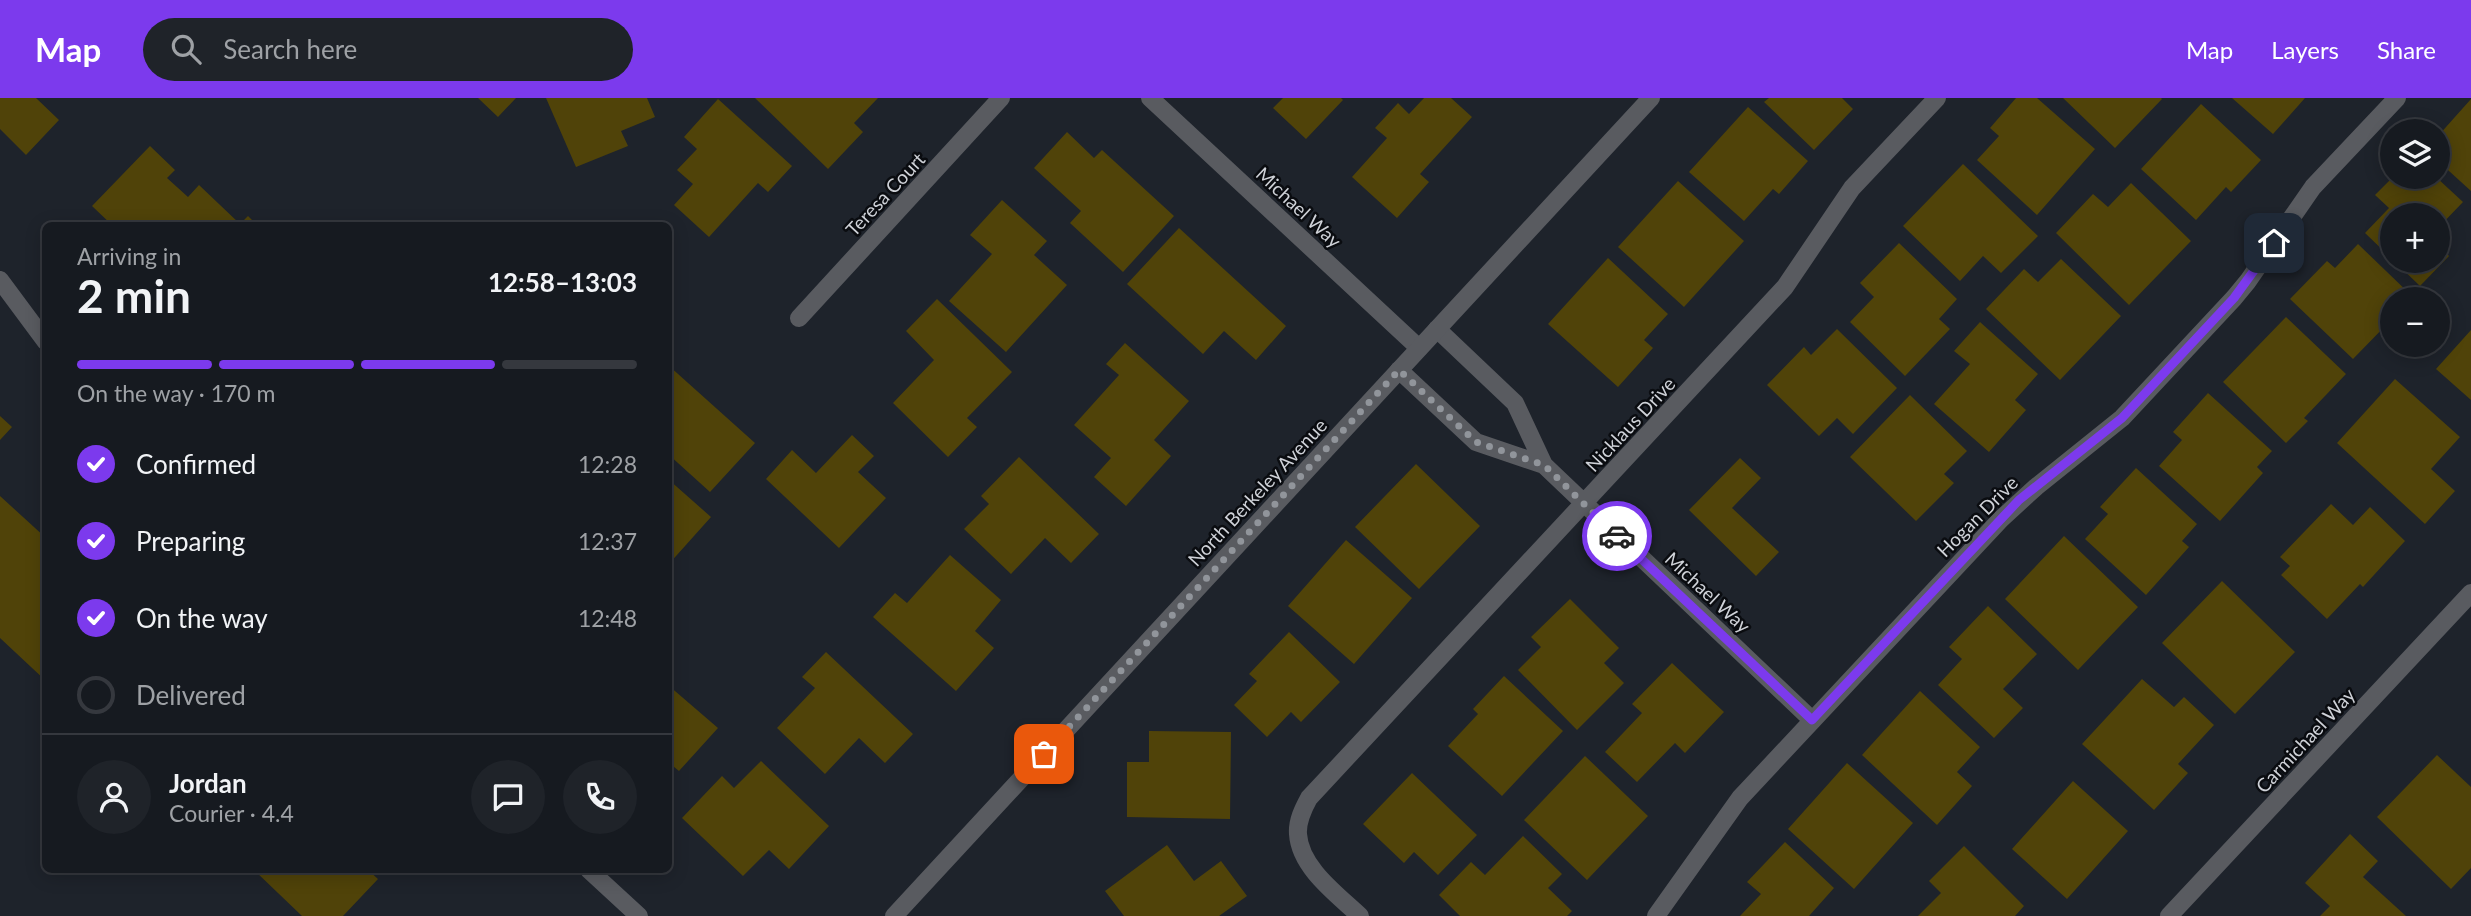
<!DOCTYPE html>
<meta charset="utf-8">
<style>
:root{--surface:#161a20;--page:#1f2329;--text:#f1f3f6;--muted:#9ea1a5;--line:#35383e;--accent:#7c3aed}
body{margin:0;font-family:Lato,sans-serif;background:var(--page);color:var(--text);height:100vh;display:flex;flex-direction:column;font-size:26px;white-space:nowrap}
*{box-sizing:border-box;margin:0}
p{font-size:23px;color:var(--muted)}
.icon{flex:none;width:38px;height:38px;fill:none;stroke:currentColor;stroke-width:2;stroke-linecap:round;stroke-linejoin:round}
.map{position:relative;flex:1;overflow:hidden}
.side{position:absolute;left:42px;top:124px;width:630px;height:651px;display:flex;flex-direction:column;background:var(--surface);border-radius:10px;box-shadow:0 4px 18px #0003,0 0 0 2px var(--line)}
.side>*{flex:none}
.fabs{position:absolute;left:2380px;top:21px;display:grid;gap:14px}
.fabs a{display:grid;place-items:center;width:70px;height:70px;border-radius:50%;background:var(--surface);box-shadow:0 4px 18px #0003,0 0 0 2px var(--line);font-size:35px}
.pin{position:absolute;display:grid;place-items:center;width:60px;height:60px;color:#fff;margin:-30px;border-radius:14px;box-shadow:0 4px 10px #0006}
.courier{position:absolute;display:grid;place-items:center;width:70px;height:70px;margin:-35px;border:5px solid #7c3aed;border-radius:50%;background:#fff;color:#222;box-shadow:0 2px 9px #0007}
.headline em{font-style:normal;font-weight:700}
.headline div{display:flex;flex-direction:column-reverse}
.headline{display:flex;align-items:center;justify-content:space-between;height:119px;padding:0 35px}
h1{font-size:46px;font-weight:700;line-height:52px}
.bar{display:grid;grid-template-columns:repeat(4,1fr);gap:10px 7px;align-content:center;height:84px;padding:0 35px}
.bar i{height:9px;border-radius:5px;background:var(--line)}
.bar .active{background:var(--accent)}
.bar p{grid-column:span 4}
.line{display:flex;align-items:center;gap:18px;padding:0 35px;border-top:2px solid var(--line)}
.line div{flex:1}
.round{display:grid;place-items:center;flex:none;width:74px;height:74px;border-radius:37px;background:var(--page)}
ol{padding:0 35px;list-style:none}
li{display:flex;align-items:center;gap:21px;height:77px}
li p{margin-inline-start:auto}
li .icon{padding:7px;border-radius:50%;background:var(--accent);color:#fff;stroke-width:4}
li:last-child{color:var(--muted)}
li i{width:38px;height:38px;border:4px solid var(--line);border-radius:50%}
header{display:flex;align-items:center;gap:42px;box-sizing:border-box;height:98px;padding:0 35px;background:var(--accent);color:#fff}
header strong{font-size:33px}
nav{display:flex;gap:38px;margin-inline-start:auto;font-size:24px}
.search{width:490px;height:63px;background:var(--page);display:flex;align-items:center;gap:18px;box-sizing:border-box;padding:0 24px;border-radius:38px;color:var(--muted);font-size:26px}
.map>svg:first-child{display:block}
</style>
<header>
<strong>Map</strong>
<div class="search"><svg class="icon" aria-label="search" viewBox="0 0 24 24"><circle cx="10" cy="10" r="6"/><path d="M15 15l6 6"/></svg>Search here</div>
<nav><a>Map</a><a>Layers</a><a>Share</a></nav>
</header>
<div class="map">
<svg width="2471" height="818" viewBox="0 0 2471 818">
<rect width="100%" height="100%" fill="#1e232b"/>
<!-- building -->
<path fill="#504309" d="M0 0H36L59 22 26 57 0 31Z
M478 0H516L498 19Z
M546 0H647L655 19 621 33 628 48 576 69Z
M755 0H878L854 25 863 34 828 71Z
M1283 0H1341L1343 2 1306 41 1273 10Z
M1424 0H1451L1472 19 1420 76 1429 84 1397 120 1352 79 1387 40 1375 30 1398 5 1409 16Z
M1769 0H1842L1853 11 1814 52 1764 4Z
M2016 0H2037L2095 51 2037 117 1977 62 1999 38 1990 30Z
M2063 0H2161L2162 1 2115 50Z
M2232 0H2305L2273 36Z
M718 1 792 68 768 94 758 85 709 139 674 107 693 86 677 72 697 51 684 39Z
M2471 1V93L2438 63V38Z
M2201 6 2261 62 2231 94 2226 89 2196 122 2141 71Z
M1748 9 1808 63 1779 96 1773 91 1744 123 1689 74Z
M1067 34 1094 60 1102 52 1174 118 1123 174 1070 125 1081 113 1034 70Z
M150 48 175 72 167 80 188 99 199 87 240 126 248 118 258 128H113L92 108Z
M1963 66 2038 138 2001 175 1983 158 1960 183 1903 128Z
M2393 79H2436L2463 104 2438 130V117H2392V161L2365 135 2389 110 2375 97Z
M1678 83 1744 143 1684 209 1618 149Z
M2131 85 2191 143 2129 207 2056 135 2093 96 2108 109Z
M1002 102 1047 143 1034 157 1067 187 1006 254 949 203 992 156 970 137Z
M1179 130 1286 228 1256 262 1224 233 1203 256 1127 186Z
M1899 145 1957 201 1939 221 1950 231 1905 278 1850 224 1874 199 1860 185Z
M2358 146 2413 199 2411 201H2392V221L2353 261 2290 201 2327 163 2335 170Z
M2438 147 2449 158 2420 188 2394 163H2438Z
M1608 160 1668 216 1644 242 1653 250 1618 289 1548 226Z
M2061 161 2121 218 2060 282 1986 211 2024 171 2038 184Z
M937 201 1012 274 967 320 977 329 948 359 893 305 934 262 906 233Z
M2286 219 2346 276 2304 320 2308 323 2286 345 2223 284Z
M1980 224 2038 276 2015 302 2026 312 1989 354 1934 306 1970 266 1954 253Z
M1837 231 1897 290 1853 336 1837 320 1819 338 1767 287 1804 249 1811 257Z
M2471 232V302L2436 271Z
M1125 245 1189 303 1154 342 1171 358 1126 408 1094 379 1111 360 1074 327 1119 277 1106 266Z
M668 267 755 345 710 394 668 356Z
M2395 281 2460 339 2431 371 2455 393 2425 426 2337 345Z
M2208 295 2272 353 2257 369 2263 375 2220 423 2159 368 2182 342 2173 334Z
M1910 297 1967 353 1944 376 1954 385 1916 423 1850 359Z
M0 318 12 329 0 342Z
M852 337 874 358 858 374 886 400 839 450 766 381 792 352 816 375Z
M1019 359 1099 436 1071 465 1045 440 1011 476 964 431 989 406 981 398Z
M1740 360 1761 380 1732 410 1779 454 1756 478 1689 412Z
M1416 366 1480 428 1419 491 1355 429Z
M2136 370 2197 426 2182 443 2189 449 2146 497 2085 441 2108 416 2100 409Z
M668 381 711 419 668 467Z
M0 398 46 440V583L0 540Z
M2331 406 2353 427 2370 409 2405 443 2363 489 2360 486 2327 521 2281 477 2290 468 2280 459Z
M2064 438 2138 509 2078 572 2005 501Z
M1346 442 1412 500 1354 566 1288 508Z
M950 457 1001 502 975 533 994 550 956 593 873 519 895 495 907 505Z
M2222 483 2295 554 2235 616 2162 545Z
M1570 501 1619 550 1604 565 1624 585 1577 632 1518 572 1541 549 1531 539Z
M1988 508 2037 556 2003 591 2023 610 1994 640 1938 587 1962 561 1949 549Z
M1289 534 1340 584 1301 624 1291 614 1267 639 1234 607 1257 583 1249 576Z
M826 554 913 636 885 665 859 640 825 676 777 630 815 590 802 579Z
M1672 565 1724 614 1685 655 1675 645 1637 684 1605 654 1642 615 1632 606Z
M1504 578 1563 633 1502 698 1448 648 1478 616 1473 611Z
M2142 581 2174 609 2184 599 2214 627 2178 666 2188 675 2154 712 2082 646Z
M668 587 718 630 679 673 668 664Z
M1920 593 1980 649 1957 674 1972 688 1937 727 1862 657Z
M1149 633 1231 634 1230 721 1127 719V664H1149Z
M2437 657 2471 689V770L2451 791 2377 719Z
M1585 658 1648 718 1587 782 1524 722Z
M761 663 829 728 789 771 769 752 743 778 682 720 722 678 734 690Z
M1847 665 1913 725 1854 791 1788 731Z
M1412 675 1477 737 1438 777 1414 754 1404 765 1363 726Z
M2073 683 2128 733 2067 801 2012 751Z
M2350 736 2378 763 2363 779 2406 818H2320L2330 808 2305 785Z
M1523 738 1562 776 1548 790 1572 813 1567 818H1460L1439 797 1471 764 1485 777Z
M1785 744 1834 790 1809 818H1740L1761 796 1747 784Z
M1167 747 1194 783 1221 763 1247 798 1219 818H1124L1105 793Z
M1964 748 2024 808 2015 818H1918L1941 795 1929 783Z
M254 772H368L378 781 343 818H302Z"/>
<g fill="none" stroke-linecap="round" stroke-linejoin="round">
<!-- minor -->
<path stroke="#595b60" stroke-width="18" d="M1150 0 1419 250
M799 220 1001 0
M1437 231 1515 305 1544 367 1812 622
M1399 272 1476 344 1544 367
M1360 818C1338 797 1300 770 1298 736 1297 723 1303 711 1309 700L1785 189 1852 90 1937 0
M1656 818 1740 700 2001 421 2036 389 2122 320 2234 200 2248 183 2313 89 2397 0
M2169 818 2471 495"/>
<!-- tertiary -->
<path stroke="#595b60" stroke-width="18" d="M0 182 46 244
M589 772 639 818
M894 818 1651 0"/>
</g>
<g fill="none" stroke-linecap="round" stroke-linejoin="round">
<!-- done -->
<path stroke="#91959b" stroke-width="7" stroke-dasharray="0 12.6" d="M1044 656 1399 272 1476 344 1544 367 1617 438"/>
<!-- route -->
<path stroke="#7c3aed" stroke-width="9" d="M1617 438 1812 622 2019 402 2122 320 2234 200 2274 145"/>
</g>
<g text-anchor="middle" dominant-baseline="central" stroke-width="5" stroke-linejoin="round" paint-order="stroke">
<!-- street labels -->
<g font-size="19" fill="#cfd2d8" stroke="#0a0c10">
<text transform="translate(885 96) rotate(-47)">Teresa Court</text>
<text transform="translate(1299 109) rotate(43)">Michael Way</text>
<text transform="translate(1630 326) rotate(-47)">Nicklaus Drive</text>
<text transform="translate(1257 394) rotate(-47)">North Berkeley Avenue</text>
<text transform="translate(1977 418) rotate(-45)">Hogan Drive</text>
<text transform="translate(1708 494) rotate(43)">Michael Way</text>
<text transform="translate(2305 642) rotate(-47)">Carmichael Way</text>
</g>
</g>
</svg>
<div class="fabs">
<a><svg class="icon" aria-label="layers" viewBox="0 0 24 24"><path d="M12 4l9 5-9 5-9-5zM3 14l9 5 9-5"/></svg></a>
<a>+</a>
<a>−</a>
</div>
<div class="pin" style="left:1044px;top:656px;background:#ea580c"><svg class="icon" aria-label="bag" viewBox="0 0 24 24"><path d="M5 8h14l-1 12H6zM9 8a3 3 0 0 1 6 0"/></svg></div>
<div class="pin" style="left:2274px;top:145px;background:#1f2937"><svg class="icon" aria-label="home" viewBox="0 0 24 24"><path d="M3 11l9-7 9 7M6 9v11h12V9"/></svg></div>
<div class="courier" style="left:1617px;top:438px"><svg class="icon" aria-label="car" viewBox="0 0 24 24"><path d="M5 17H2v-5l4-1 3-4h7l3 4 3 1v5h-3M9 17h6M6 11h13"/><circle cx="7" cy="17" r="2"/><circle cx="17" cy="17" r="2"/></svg></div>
<section class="side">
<div class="headline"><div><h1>2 min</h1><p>Arriving in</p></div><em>12:58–13:03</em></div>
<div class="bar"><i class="active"></i><i class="active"></i><i class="active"></i><i></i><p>On the way · 170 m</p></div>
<ol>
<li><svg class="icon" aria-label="check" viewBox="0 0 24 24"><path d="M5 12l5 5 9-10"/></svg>Confirmed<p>12:28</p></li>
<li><svg class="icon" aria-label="check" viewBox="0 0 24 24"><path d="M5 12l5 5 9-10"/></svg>Preparing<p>12:37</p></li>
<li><svg class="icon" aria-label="check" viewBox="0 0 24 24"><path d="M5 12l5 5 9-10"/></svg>On the way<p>12:48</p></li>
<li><i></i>Delivered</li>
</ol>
<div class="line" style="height:126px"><a class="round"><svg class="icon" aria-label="person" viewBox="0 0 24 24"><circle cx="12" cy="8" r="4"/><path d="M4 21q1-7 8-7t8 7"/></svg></a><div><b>Jordan</b><p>Courier · 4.4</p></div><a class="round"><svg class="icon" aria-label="chat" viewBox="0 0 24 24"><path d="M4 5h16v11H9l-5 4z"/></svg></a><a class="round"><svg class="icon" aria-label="phone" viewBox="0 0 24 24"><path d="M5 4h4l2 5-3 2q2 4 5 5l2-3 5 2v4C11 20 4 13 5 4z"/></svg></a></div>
</section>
</div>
